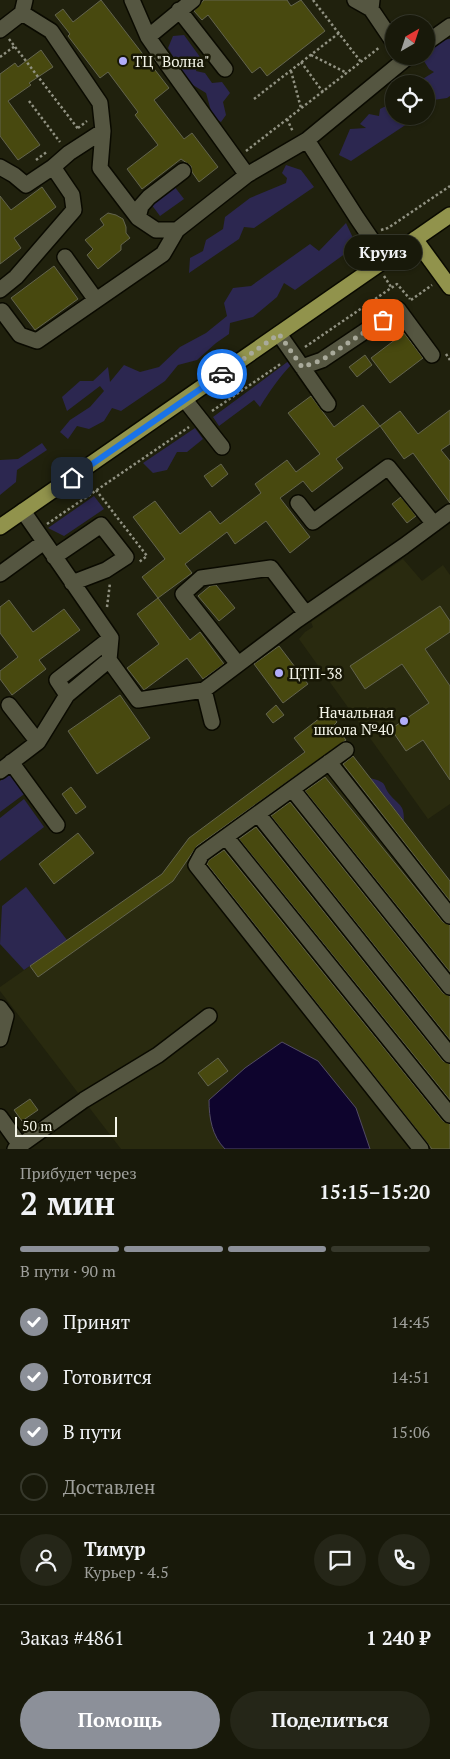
<!DOCTYPE html>
<html lang="ru">
<meta charset="utf-8">
<style>
:root{--surface:#18190a;--page:#252618;--text:#f1f3f6;--muted:#9fa09c;--line:#36382b;--accent:#8c9099}
body{margin:0;font-family:"PT Serif",serif;background:var(--page);color:var(--text);height:100vh;display:flex;flex-direction:column;font-size:19px;white-space:nowrap}
*{box-sizing:border-box;margin:0}
p{font-size:16px;color:var(--muted)}
.icon{flex:none;width:28px;height:28px;fill:none;stroke:currentColor;stroke-width:2;stroke-linecap:round;stroke-linejoin:round}
.map{position:relative;height:1149px;overflow:hidden}
.panel{display:flex;flex-direction:column;background:var(--surface);flex:1}
.panel>*{flex:none}
.needle{width:32px;rotate:39deg}
.tools{position:absolute;left:385px;top:15px;display:grid;gap:10px}
.tools a{display:grid;place-items:center;width:50px;height:50px;border-radius:50%;background:var(--surface);box-shadow:0 1px 4px #0004,0 0 0 1px var(--line);font-size:25px}
.scale{position:absolute;left:15px;bottom:12px;width:102px;box-sizing:border-box;padding-left:5px;border:2px solid #f3f4e8;border-top:0;font-size:14px;line-height:18px;white-space:nowrap;color:#f3f4e8;-webkit-text-stroke:4px #171705;paint-order:stroke}
.pin{position:absolute;display:grid;place-items:center;width:42px;height:42px;color:#fff;margin:-21px;border-radius:10px;box-shadow:0 2px 8px #0006}
.courier{position:absolute;display:grid;place-items:center;width:50px;height:50px;margin:-25px;border:4px solid #1a73e8;border-radius:50%;background:#fff;color:#222;box-shadow:0 1px 6px #0007}
.bubble{position:absolute;height:35px;border-radius:18px;background:var(--surface);box-shadow:0 1px 4px #0004,0 0 0 1px var(--line);font-size:16px;font-weight:800;line-height:35px;text-align:center}
.head em{font-style:normal;font-weight:800}
.head div{display:flex;flex-direction:column-reverse}
.head{display:flex;align-items:center;justify-content:space-between;height:85px;padding:0 20px}
h1{font-size:32px;font-weight:800;line-height:38px}
.bar{display:grid;grid-template-columns:repeat(4,1fr);gap:8px 5px;align-content:center;height:60px;padding:0 20px}
.bar i{height:6px;border-radius:4px;background:var(--line)}
.bar .on{background:var(--accent)}
.bar p{grid-column:span 4}
.line{display:flex;align-items:center;gap:12px;padding:0 20px;border-top:1px solid var(--line)}
.line div{flex:1}
.round{display:grid;place-items:center;flex:none;width:52px;height:52px;border-radius:26px;background:var(--page)}
ol{padding:0 20px;list-style:none}
li{display:flex;align-items:center;gap:15px;height:55px}
li p{margin-inline-start:auto}
li .icon{padding:5px;border-radius:50%;background:var(--accent);color:#fff;stroke-width:4}
li:last-child{color:var(--muted)}
li i{width:28px;height:28px;border:2px solid var(--line);border-radius:50%}
.action{display:flex;gap:10px;margin-top:auto;padding:10px 20px}
.action a{flex:1;height:58px;border-radius:30px;background:var(--accent);color:#fff;font-size:20px;font-weight:800;line-height:58px;text-align:center}
.action a+a{background:var(--page);color:var(--text)}
.map>svg:first-child{display:block}
</style>
<div class="map">
<svg width="450" height="1149" viewBox="0 0 450 1149">
<rect width="100%" height="100%" fill="#20210d"/>
<!-- built -->
<path fill="#292a0f" d="M403 559 422 581 443 565 450 575V804L428 819 299 639 305 632 313 627 311 622Z
M337 728 346 740 353 756 450 881V1149H121L0 991V987L162 874 189 838Z"/>
<!-- green -->
<path fill="#2c2750" d="M184 35 200 57 196 71 205 73 212 83 222 82 230 93 223 102 226 115 221 122 213 118 206 93 188 82 168 48 173 36Z
M450 39V96L447 98 433 100 430 109 426 111V84H420L421 80 434 72 429 69 422 58 426 56V53L440 40Z
M394 102V116H419L351 161 339 155 350 129 366 128 360 124 369 114 379 116 380 109Z
M286 165 301 170 314 187 254 228 244 227 239 239 189 273 190 258 203 251 206 240 223 229 225 217 250 198 286 183 287 178 282 173Z
M174 186 184 199 160 216 151 204Z
M346 223 353 238 346 253 295 290 284 283 277 297 253 317 230 323 229 334 216 343 197 360 178 365 165 381 121 411 112 408 104 421 89 429 77 426 68 439 60 432 70 420 90 407 104 391 100 386 67 411 62 397 80 381H93L108 367 110 382 124 365 140 372 159 367 180 347 206 333 227 316 224 303 233 288 251 286 310 244 319 251Z
M290 360 292 364C280 376 269 392 260 407L254 400 219 426 213 417Z
M195 428 203 439 187 452H177L167 470 153 473 143 463Z
M42 443 47 450 17 470 16 482 0 495V460L18 459Z
M94 496 104 509 64 536 48 528Z
M12 771 27 792 0 812V781Z
M370 778C390 783 381 785 391 796 401 807 404 805 404 821Z
M24 799 44 827 0 861V818Z
M26 887 67 940 24 970 0 944 2 906Z"/>
<!-- water -->
<path fill="#0e042d" stroke="#534c65" d="M282 1042 318 1061 356 1108 370 1149H225C212 1136 209 1118 209 1100L245 1068Z"/>
<!-- building -->
<path fill="#48490f" stroke="#63644e" d="M101 0 169 88 154 100 184 139 192 133 218 167 199 182 192 172 191 166 181 159 142 189 127 169 158 145 135 115 138 112 108 72 100 78 68 36 70 34 55 15 63 9 73 22Z
M204 0H287L291 6 301 0 325 31 267 76 260 67 252 73 208 15 202 20 194 11Z
M41 50 53 67 29 83 31 85 8 101 40 145 18 160 0 136V74L15 63 18 67Z
M42 187 56 207 14 238 21 248 0 264V196L11 210Z
M108 213 116 215 123 219 126 227V233L130 238 121 245V250L98 269 87 255 93 249 85 240 104 225 100 219Z
M54 266 78 299 35 330 11 298Z
M404 333 423 358 390 383 371 358Z
M365 355 372 365 357 377 349 367Z
M311 396 334 427 363 405 380 426 336 459 343 468 312 492 303 481 280 498 310 537 290 553 266 521 235 544 227 532 185 564 192 573 158 598 142 577 165 559 133 517 155 501 180 534 210 511 220 524 261 493 255 484 287 460 296 472 320 454 288 413Z
M450 410V444L441 450 450 461V503L413 453 404 459 380 426 400 411 418 434Z
M221 464 228 474 212 487 204 476Z
M401 497 416 516 407 523 392 504Z
M216 585 235 608 219 621 198 596 210 586Z
M158 598 190 640 200 632 224 664 203 679 187 658 144 690 127 668 159 644 137 614Z
M9 600 33 632 64 609 80 630 39 660 46 669 12 695 0 679V671L18 657 0 633V607Z
M440 606 450 621V632L425 649 450 686V780L423 740 406 751 391 729 429 703 402 664 365 689 350 666Z
M279 646 308 684 283 703 254 664Z
M120 695 150 738 97 774 68 731Z
M276 705 284 715 273 723 266 714Z
M329 711 337 722 334 725 346 740 197 846 173 881 38 977 30 966 162 874 189 838 305 752 294 738Z
M353 756 450 881V901L343 764Z
M325 777 443 922 450 925V972L305 791Z
M71 787 86 807 76 814 62 794Z
M290 802 443 993 450 996V1040L271 816Z
M256 827 443 1061 450 1064V1100L239 839Z
M78 833 94 853 54 884 39 864Z
M224 850 443 1121 450 1124V1149H432L207 864 209 860Z
M218 1058 228 1071 208 1086 198 1073Z
M30 1099 38 1110 22 1121 14 1110Z"/>
<g fill="none" stroke-linecap="round" stroke-linejoin="round">
<defs>
<path id="minor" d="M132 0 148 37 157 50 247 175
M355 0 371 9
M372 0 371 9 394 43
M179 10 225 69
M22 13 51 31 100 103 103 131 100 168 138 218 156 230H177
M0 30 22 13 25 0
M148 37 193 0
M426 43 450 26
M307 140 357 218 385 259
M0 167 14 175 26 185 53 167
M138 218 141 206 149 197 183 171
M65 257 96 300
M0 290 16 277 74 210 72 195 53 167 69 153 103 131
M2 311 20 335 37 341 163 254 177 230 247 175 307 140 409 56
M279 334 328 404
M302 367 322 360 398 309 432 355
M185 400 222 447
M298 503 313 522 388 467 434 524
M23 511 111 638 109 660 138 700 204 690 297 620 404 546 450 512
M54 557 101 525 126 557 106 570 72 583
M0 574 44 542
M238 664 183 594 201 578 271 568 306 614
M204 690 212 722
M67 695 57 680 111 638
M9 705 38 742
M346 750 202 854 196 865 421 1149
M11 762 57 825
M329 762 450 916
M0 771 38 742 67 695 109 660
M292 789 450 987
M258 814 450 1055
M226 837 450 1115
M0 1008 6 1016 0 1039
M0 1117 20 1145
M15 1149 84 1100 158 1055 209 1016"/>
<path id="major" d="M415 239 450 287
M0 527 450 215"/>
</defs>
<!-- minor casing -->
<use href="#minor" stroke="#0a0a00" stroke-width="18"/>
<!-- major casing -->
<use href="#major" stroke="#0a0a00" stroke-width="18"/>
<!-- path -->
<path stroke="#919282" stroke-width="2.5" stroke-dasharray="2.5 2.5" stroke-linecap="butt" d="M313 0 361 62
M9 39 79 130
M311 55 347 73
M0 57 15 46
M301 62 323 92
M291 71 301 108
M254 99 339 33
M29 101 60 142
M287 119 293 132
M78 128 87 121
M246 151 380 47
M36 160 48 151
M381 230 388 228 450 186
M384 276 391 287
M411 300 432 285
M305 347 397 284 410 299
M446 354 450 360
M212 411 282 363
M96 490 147 556 139 562
M47 524 189 427
M107 607 110 583"/>
<!-- minor -->
<use href="#minor" stroke="#555641" stroke-width="15"/>
<!-- major -->
<use href="#major" stroke="#91934c" stroke-width="15"/>
</g>
<g fill="none" stroke-linecap="round" stroke-linejoin="round">
<!-- done -->
<path stroke="#a9aa9b" stroke-width="5" stroke-dasharray="0 9" d="M222 374 279 334 302 367 322 360 383 320"/>
<!-- route -->
<path stroke="#1a73e8" stroke-width="6" d="M72 478 222 374"/>
</g>
<!-- markers -->
<g fill="#b1adfa" stroke="#171705" stroke-width="2">
<circle cx="123" cy="61" r="5"/>
<circle cx="279" cy="673" r="5"/>
<circle cx="404" cy="721" r="5"/>
</g>
<g text-anchor="middle" dominant-baseline="central" stroke-width="5" stroke-linejoin="round" paint-order="stroke">
<!-- poi labels -->
<g font-size="15" fill="#f3f4e8" stroke="#171705" text-anchor="start">
<text x="133" y="61">ТЦ "Волна"</text>
<text x="289" y="673">ЦТП-38</text>
<text x="394" y="712" text-anchor="end">Начальная<tspan x="394" dy="17">школа №40</tspan></text>
</g>
</g>
</svg>
<div class="tools">
<a><svg class="needle" viewBox="-14 -14 28 28"><path d="M0-13l5 13h-10z" fill="#e53935"/><path d="M0 13l5-13h-10z" fill="#9fa09c"/></svg></a>
<a><svg class="icon" aria-label="locate" viewBox="0 0 24 24"><circle cx="12" cy="12" r="6"/><path d="M12 2v4M12 18v4M2 12h4M18 12h4"/></svg></a>
</div>
<div class="scale">50 m</div>
<div class="pin" style="left:383px;top:320px;background:#ea580c"><svg class="icon" aria-label="bag" viewBox="0 0 24 24"><path d="M5 8h14l-1 12H6zM9 8a3 3 0 0 1 6 0"/></svg></div>
<div class="pin" style="left:72px;top:478px;background:#1f2937"><svg class="icon" aria-label="home" viewBox="0 0 24 24"><path d="M3 11l9-7 9 7M6 9v11h12V9"/></svg></div>
<div class="courier" style="left:222px;top:374px"><svg class="icon" aria-label="car" viewBox="0 0 24 24"><path d="M5 17H2v-5l4-1 3-4h7l3 4 3 1v5h-3M9 17h6M6 11h13"/><circle cx="7" cy="17" r="2"/><circle cx="17" cy="17" r="2"/></svg></div>
<div class="bubble" style="left:344px;top:235px;width:78px">Круиз</div>
</div>
<section class="panel">
<div class="head"><div><h1>2 мин</h1><p>Прибудет через</p></div><em>15:15–15:20</em></div>
<div class="bar"><i class="on"></i><i class="on"></i><i class="on"></i><i></i><p>В пути · 90 m</p></div>
<ol>
<li><svg class="icon" aria-label="check" viewBox="0 0 24 24"><path d="M5 12l5 5 9-10"/></svg>Принят<p>14:45</p></li>
<li><svg class="icon" aria-label="check" viewBox="0 0 24 24"><path d="M5 12l5 5 9-10"/></svg>Готовится<p>14:51</p></li>
<li><svg class="icon" aria-label="check" viewBox="0 0 24 24"><path d="M5 12l5 5 9-10"/></svg>В пути<p>15:06</p></li>
<li><i></i>Доставлен</li>
</ol>
<div class="line" style="height:90px"><a class="round"><svg class="icon" aria-label="person" viewBox="0 0 24 24"><circle cx="12" cy="8" r="4"/><path d="M4 21q1-7 8-7t8 7"/></svg></a><div><b>Тимур</b><p>Курьер · 4.5</p></div><a class="round"><svg class="icon" aria-label="chat" viewBox="0 0 24 24"><path d="M4 5h16v11H9l-5 4z"/></svg></a><a class="round"><svg class="icon" aria-label="phone" viewBox="0 0 24 24"><path d="M5 4h4l2 5-3 2q2 4 5 5l2-3 5 2v4C11 20 4 13 5 4z"/></svg></a></div>
<div class="line" style="height:65px"><div>Заказ #4861</div><b>1 240 ₽</b></div>
<div class="action"><a>Помощь</a><a>Поделиться</a></div>
</section>
